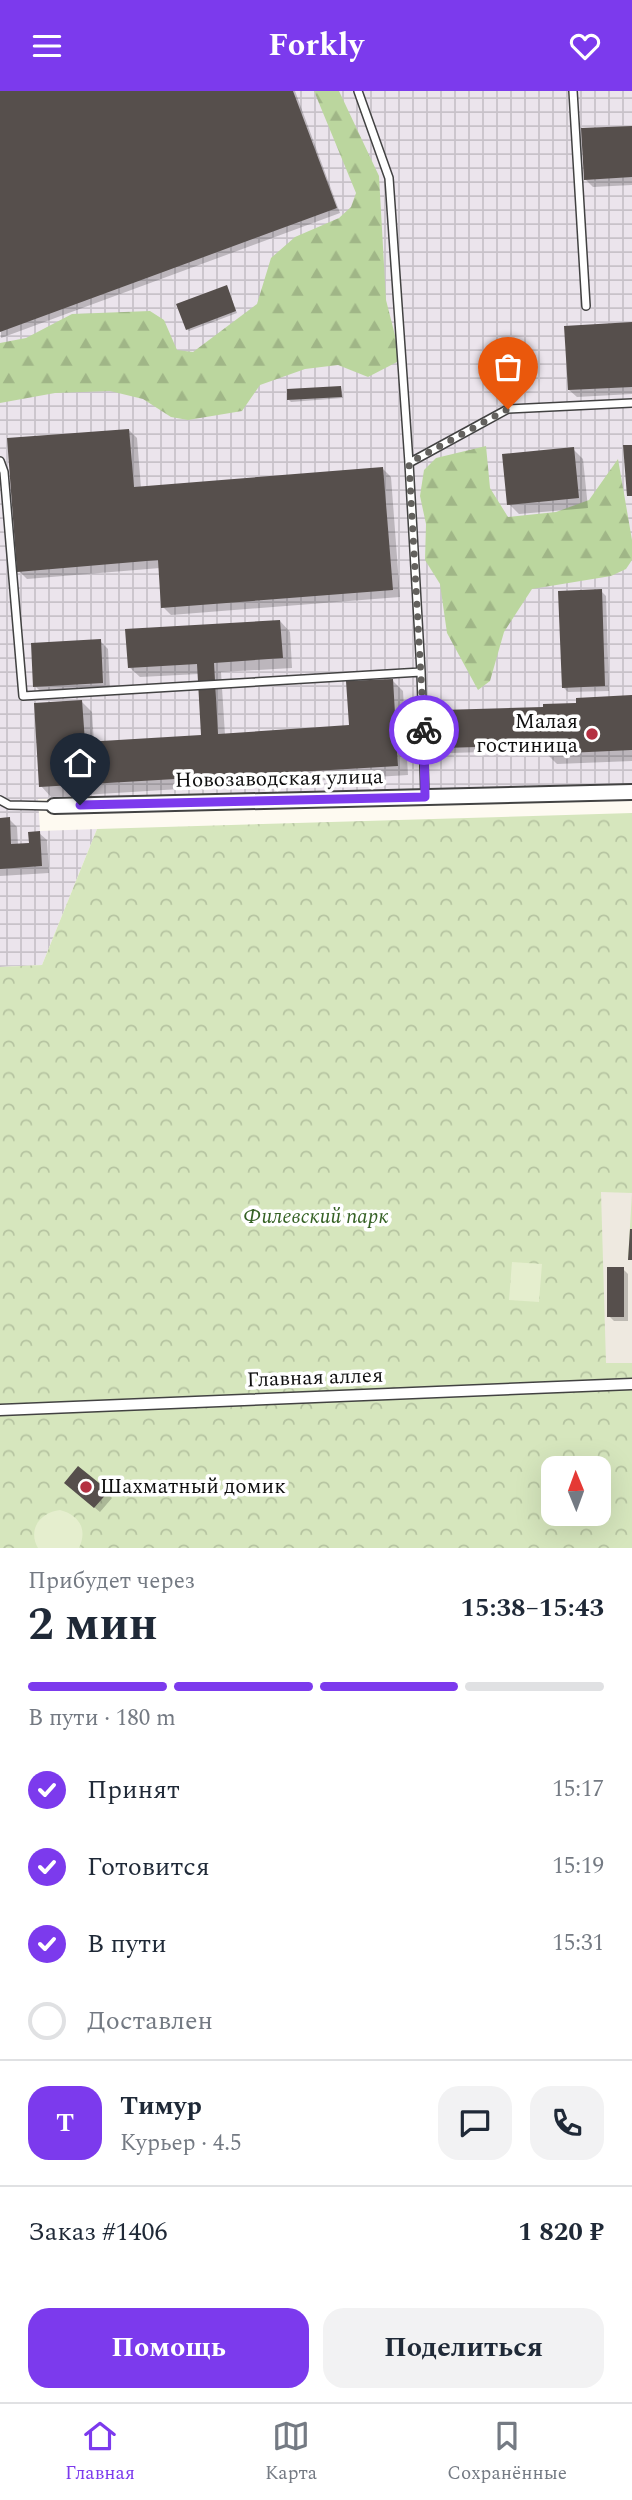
<!DOCTYPE html>
<html lang="ru">
<meta charset="utf-8">
<style>
:root{--surface:#fff;--page:#f2f2f3;--text:#1f2937;--muted:#747a83;--line:#e0e1e3;--accent:#7c3aed}
body{margin:0;font-family:Spectral,serif;background:var(--page);color:var(--text);height:100vh;display:flex;flex-direction:column;font-size:26px;white-space:nowrap}
*{box-sizing:border-box;margin:0}
p{font-size:23px;color:var(--muted)}
.icon{flex:none;width:38px;height:38px;fill:none;stroke:currentColor;stroke-width:2;stroke-linecap:round;stroke-linejoin:round}
.map{position:relative;height:1457px;overflow:hidden}
.details{display:flex;flex-direction:column;background:var(--surface);flex:1}
.details>*{flex:none}
.needle{width:46px;rotate:359deg}
.buttons{position:absolute;left:541px;top:1365px;display:grid;gap:14px}
.buttons a{display:grid;place-items:center;width:70px;height:70px;border-radius:14px;background:var(--surface);box-shadow:0 7px 28px #0002;font-size:35px}
.pin{position:absolute;display:grid;place-items:center;width:60px;height:60px;color:#fff;margin:-72px -30px;border-radius:50% 50% 50% 0;rotate:-45deg;box-shadow:0 0 7px #0007}
.pin .icon{rotate:45deg}
.courier{position:absolute;display:grid;place-items:center;width:70px;height:70px;margin:-35px;border:5px solid #7c3aed;border-radius:50%;background:#fff;color:#222;box-shadow:0 2px 9px #0007}
.head em{font-style:normal;font-weight:700}
.head div{display:flex;flex-direction:column-reverse}
.head{display:flex;align-items:center;justify-content:space-between;height:119px;padding:0 28px}
h1{font-size:46px;font-weight:700;line-height:52px}
.bar{display:grid;grid-template-columns:repeat(4,1fr);gap:10px 7px;align-content:center;height:84px;padding:0 28px}
.bar i{height:9px;border-radius:5px;background:var(--line)}
.bar .active{background:var(--accent)}
.bar p{grid-column:span 4}
.line{display:flex;align-items:center;gap:18px;padding:0 28px;border-top:2px solid var(--line)}
.line div{flex:1}
.round{display:grid;place-items:center;flex:none;width:74px;height:74px;border-radius:21px;background:var(--page)}
ol{padding:0 28px;list-style:none}
li{display:flex;align-items:center;gap:21px;height:77px}
li p{margin-inline-start:auto}
li .icon{padding:7px;border-radius:50%;background:var(--accent);color:#fff;stroke-width:4}
li:last-child{color:var(--muted)}
li i{width:38px;height:38px;border:4px solid var(--line);border-radius:50%}
.button{display:flex;gap:14px;margin-top:auto;padding:14px 28px}
.button a{flex:1;height:80px;border-radius:21px;background:var(--accent);color:#fff;font-size:28px;font-weight:700;line-height:80px;text-align:center}
.button a+a{background:var(--page);color:var(--text)}
header{display:flex;justify-content:space-between;align-items:center;height:91px;padding:0 28px;background:var(--accent);color:#fff;font-size:32px;font-weight:700}
.tab-bar{display:flex;justify-content:space-around;align-items:center;height:98px;border-top:2px solid var(--line);background:var(--surface);font-size:19px;color:var(--muted)}
.tab-bar a{display:grid;justify-items:center;gap:4px}
.tab-bar .active{color:var(--accent)}
.map>svg:first-child{display:block}
</style>
<header><svg class="icon" aria-label="menu" viewBox="0 0 24 24"><path d="M4 6h16M4 12h16M4 18h16"/></svg>Forkly<svg class="icon" aria-label="heart" viewBox="0 0 24 24"><path d="M12 20l-8-8c-3-5 5-10 8-4 3-6 11-1 8 4z"/></svg></header>
<div class="map">
<svg width="632" height="1457" viewBox="0 0 632 1457">
<defs>
<pattern id="industrial-grid" width="8" height="8" patternUnits="userSpaceOnUse" patternTransform="scale(1.75)"><rect width="8" height="8" fill="#ebe4ec"/><path d="M0 4h8M4 0v8" fill="none" stroke="#c8c2c9"/></pattern>
<pattern id="forest-firs" width="22" height="20" patternUnits="userSpaceOnUse" patternTransform="scale(1.75)"><rect width="22" height="20" fill="#bbd69e"/><path d="M5 1l3.5 6h-7zM16 11l3.5 6h-7z" fill="#a0b687"/></pattern>
<pattern id="park-crowns" width="20" height="18" patternUnits="userSpaceOnUse" patternTransform="scale(1.75)"><rect width="20" height="18" fill="#d6e6bd"/><path d="M2 6a3 3 0 1 1 6 0M12 15a3 3 0 1 1 6 0" fill="none" stroke="#b6c4a1"/></pattern>
</defs>
<rect width="100%" height="100%" fill="#fefaf1"/>
<!-- industrial -->
<path fill="url(#industrial-grid)" d="M0 0H632V695L38 708 40 740 97 738 42 874 0 876Z"/>
<!-- forest -->
<path fill="url(#forest-firs)" d="M314 0H339L379 85 386 209 398 256 397 271 368 286 338 274 305 278 260 294 242 320 188 329 171 326 143 308 110 300 55 302 0 312V252L26 247 72 223 150 220 164 229 177 259 193 261 257 213 271 167 295 146 339 127 351 116 356 102Z
M486 355 490 397 508 426 556 421 589 409 618 368 632 449V469L626 478 611 485 532 498 504 541 490 590 478 599 447 542 440 493 425 469 426 433 420 405 424 379 436 367Z"/>
<!-- park -->
<path fill="url(#park-crowns)" fill-rule="evenodd" d="M632 722V1457H0V876L42 874 97 738ZM553 1377H598V1423H553Z"/>
<!-- pitch -->
<path fill="#e5eece" d="M512 1171 542 1173 539 1211 509 1209Z
M60 1419C79 1424 88 1438 79 1457H38C27 1438 41 1421 60 1419Z"/>
<!-- plaza -->
<path fill="#eee9e0" fill-rule="evenodd" d="M601 1101 632 1102 628 1169H632V1272H606ZM607 1176H624L607 1225Z"/>
<!-- shadow -->
<path fill="#0003" d="M0 0H295L340 122 1 247Z
M632 36V94L593 96 585 88Z
M228 198 237 222 189 240 187 238Z
M632 233V303L577 306 569 299Z
M341 297 343 307 291 311 289 309Z
M129 339 137 347 141 397 383 378 391 386 400 506 171 524 163 516 160 477 27 488 19 480Z
M573 358 583 368 588 417 519 423 509 413Z
M601 500 606 505 609 600 568 601 563 596Z
M280 530 290 541 292 577 221 581 225 644 350 636 392 589 403 600 408 684 51 706 41 695 82 611 92 621 94 652 203 645 199 583 140 586 129 576Z
M100 550 108 558 110 599 43 603 35 595Z
M632 606V670L557 673 547 663V659L450 662 445 657 545 617Z
M9 728 17 736 18 754H31L39 742 47 749 49 782 0 785V729Z
M623 1178 628 1183V1230H614L609 1225Z
M71 1397 107 1402 112 1407 100 1421Z"/>
<!-- building -->
<path fill="#564f4c" d="M0 0H293L337 117 0 241Z
M632 35V86L584 89 581 37Z
M227 194 236 220 186 239 176 213Z
M632 231V296L568 299 564 235Z
M341 295 342 306 287 309V298Z
M129 338 134 396 383 376 393 499 161 517 158 469 17 481 7 347Z
M623 354H632V405H627Z
M574 356 579 407 507 414 502 363Z
M602 498 605 595 562 597 558 500Z
M280 529 283 567 214 572 218 643 349 634 346 590 393 588 398 675 39 696 34 612 82 609 85 651 201 644 197 573 128 577 125 538Z
M101 548 103 592 33 596 31 552Z
M632 604V659L545 663V654L443 657 442 619 543 616V613L576 612V607Z
M10 726 11 753 29 752 28 741 40 740 42 775 0 778V727Z
M630 1138H632V1169H628Z
M607 1176H624V1226H607Z
M78 1375 109 1400 94 1417 64 1392Z"/>
<g fill="none" stroke-linecap="round" stroke-linejoin="round">
<defs>
<path id="service" d="M358 0 389 87 409 372 421 581 425 706
M573 0 586 215
M0 370 4 381 23 605 421 581
M409 372 508 318 632 312
M0 709 9 714 54 715"/>
<path id="pedestrian" d="M0 1319 632 1293"/>
<path id="minor" d="M54 715 632 701"/>
</defs>
<!-- service casing -->
<use href="#service" stroke="#424242" stroke-width="10"/>
<!-- pedestrian casing -->
<use href="#pedestrian" stroke="#424242" stroke-width="13"/>
<!-- minor casing -->
<use href="#minor" stroke="#424242" stroke-width="18"/>
<!-- service -->
<use href="#service" stroke="#fff" stroke-width="7"/>
<!-- pedestrian -->
<use href="#pedestrian" stroke="#fff" stroke-width="10"/>
<!-- minor -->
<use href="#minor" stroke="#fff" stroke-width="14"/>
</g>
<g fill="none" stroke-linecap="round" stroke-linejoin="round">
<!-- done -->
<path stroke="#63615e" stroke-width="7" stroke-dasharray="0 12.6" d="M424 639 409 372 508 318"/>
<!-- route -->
<path stroke="#7c3aed" stroke-width="9" d="M80 714 425 706 424 639"/>
</g>
<!-- markers -->
<g fill="#b43142" stroke="#fff" stroke-width="2.5">
<circle cx="592" cy="643" r="7"/>
<circle cx="86" cy="1396" r="7"/>
</g>
<g text-anchor="middle" dominant-baseline="central" stroke-width="7" stroke-linejoin="round" paint-order="stroke">
<!-- poi labels -->
<g font-size="21" fill="#0f0f0f" stroke="#fff" text-anchor="end">
<text x="578" y="631">Малая<tspan x="578" dy="24">гостиница</tspan></text>
<text x="100" y="1396" text-anchor="start">Шахматный домик</text>
</g>
<!-- street labels -->
<g font-size="21" fill="#0f0f0f" stroke="#fff">
<text transform="translate(279 688) rotate(-1)">Новозаводская улица</text>
<text transform="translate(315 1287) rotate(-2)">Главная аллея</text>
</g>
<!-- park labels -->
<g font-size="21" font-style="italic" fill="#356124" stroke="#fff">
<text x="316" y="1126">Филевский парк</text>
</g>
</g>
</svg>
<div class="buttons">
<a><svg class="needle" viewBox="-14 -14 28 28"><path d="M0-13l5 13h-10z" fill="#e53935"/><path d="M0 13l5-13h-10z" fill="#747a83"/></svg></a>
</div>
<div class="pin" style="left:508px;top:318px;background:#ea580c"><svg class="icon" aria-label="bag" viewBox="0 0 24 24"><path d="M5 8h14l-1 12H6zM9 8a3 3 0 0 1 6 0"/></svg></div>
<div class="pin" style="left:80px;top:714px;background:#1f2937"><svg class="icon" aria-label="home" viewBox="0 0 24 24"><path d="M3 11l9-7 9 7M6 9v11h12V9"/></svg></div>
<div class="courier" style="left:424px;top:639px"><svg class="icon" aria-label="bike" viewBox="0 0 24 24"><circle cx="6" cy="16" r="4"/><circle cx="18" cy="16" r="4"/><path d="M6 16l4-8h5l3 8M10 8l3 8H6M13 5h3"/></svg></div>
</div>
<section class="details">
<div class="head"><div><h1>2 мин</h1><p>Прибудет через</p></div><em>15:38–15:43</em></div>
<div class="bar"><i class="active"></i><i class="active"></i><i class="active"></i><i></i><p>В пути · 180 m</p></div>
<ol>
<li><svg class="icon" aria-label="check" viewBox="0 0 24 24"><path d="M5 12l5 5 9-10"/></svg>Принят<p>15:17</p></li>
<li><svg class="icon" aria-label="check" viewBox="0 0 24 24"><path d="M5 12l5 5 9-10"/></svg>Готовится<p>15:19</p></li>
<li><svg class="icon" aria-label="check" viewBox="0 0 24 24"><path d="M5 12l5 5 9-10"/></svg>В пути<p>15:31</p></li>
<li><i></i>Доставлен</li>
</ol>
<div class="line" style="height:126px"><b class="round" style="background:var(--accent);color:#fff">Т</b><div><b>Тимур</b><p>Курьер · 4.5</p></div><a class="round"><svg class="icon" aria-label="chat" viewBox="0 0 24 24"><path d="M4 5h16v11H9l-5 4z"/></svg></a><a class="round"><svg class="icon" aria-label="phone" viewBox="0 0 24 24"><path d="M5 4h4l2 5-3 2q2 4 5 5l2-3 5 2v4C11 20 4 13 5 4z"/></svg></a></div>
<div class="line" style="height:91px"><div>Заказ #1406</div><b>1 820 ₽</b></div>
<div class="button"><a>Помощь</a><a>Поделиться</a></div>
</section>
<nav class="tab-bar">
<a class="active"><svg class="icon" aria-label="home" viewBox="0 0 24 24"><path d="M3 11l9-7 9 7M6 9v11h12V9"/></svg>Главная</a>
<a><svg class="icon" aria-label="map" viewBox="0 0 24 24"><path d="M3 6l6-2 6 2 6-2v14l-6 2-6-2-6 2zM9 4v14M15 6v14"/></svg>Карта</a>
<a><svg class="icon" aria-label="saved" viewBox="0 0 24 24"><path d="M7 4h10v16l-5-4-5 4z"/></svg>Сохранённые</a>
</nav>
